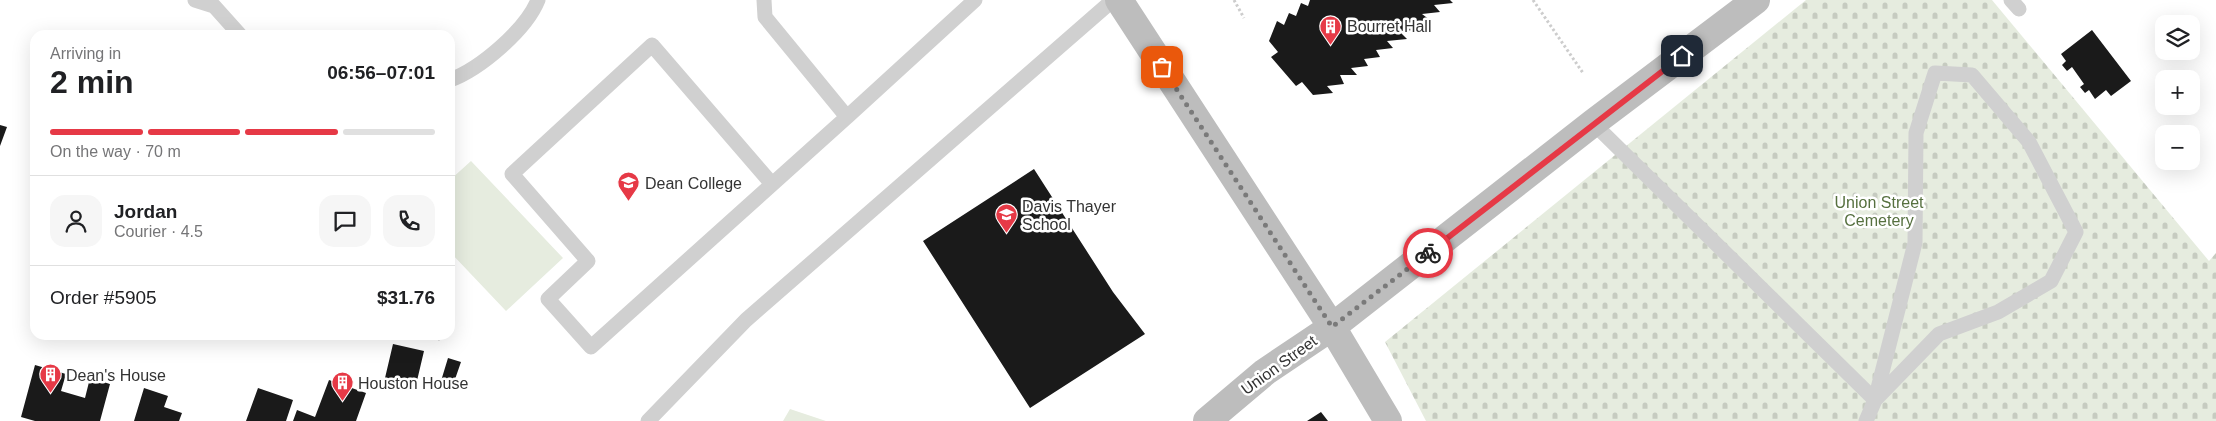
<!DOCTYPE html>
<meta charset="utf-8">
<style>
:root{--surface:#fff;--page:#f6f6f6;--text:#202124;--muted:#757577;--line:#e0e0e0;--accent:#e63946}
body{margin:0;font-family:Arial,sans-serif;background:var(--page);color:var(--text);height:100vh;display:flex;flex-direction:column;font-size:19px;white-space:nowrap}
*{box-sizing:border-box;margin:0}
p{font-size:16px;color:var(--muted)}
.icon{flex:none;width:28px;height:28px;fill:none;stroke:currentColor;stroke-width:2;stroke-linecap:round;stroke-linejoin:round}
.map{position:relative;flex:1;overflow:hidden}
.side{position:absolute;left:30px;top:30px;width:425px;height:310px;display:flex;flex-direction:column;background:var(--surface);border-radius:15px;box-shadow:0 5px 20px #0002}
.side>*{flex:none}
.buttons{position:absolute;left:2155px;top:15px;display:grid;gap:10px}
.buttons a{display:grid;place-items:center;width:45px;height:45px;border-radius:10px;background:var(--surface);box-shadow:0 5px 20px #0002;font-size:25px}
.pin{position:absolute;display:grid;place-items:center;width:42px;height:42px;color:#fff;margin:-21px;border-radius:10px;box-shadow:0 2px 8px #0006}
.courier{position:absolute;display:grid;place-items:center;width:50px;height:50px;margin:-25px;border:4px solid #e63946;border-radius:50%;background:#fff;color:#222;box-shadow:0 1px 6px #0007}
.headline em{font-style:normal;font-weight:700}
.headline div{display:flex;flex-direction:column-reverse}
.headline{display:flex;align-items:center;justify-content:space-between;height:85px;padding:0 20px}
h1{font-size:32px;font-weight:700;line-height:38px}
.bar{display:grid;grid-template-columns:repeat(4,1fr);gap:8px 5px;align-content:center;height:60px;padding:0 20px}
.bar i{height:6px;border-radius:4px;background:var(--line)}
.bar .selected{background:var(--accent)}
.bar p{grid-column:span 4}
.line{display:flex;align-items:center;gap:12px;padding:0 20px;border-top:1px solid var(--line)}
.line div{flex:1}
.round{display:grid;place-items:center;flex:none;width:52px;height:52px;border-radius:15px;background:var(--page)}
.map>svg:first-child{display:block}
</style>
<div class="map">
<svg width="2216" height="421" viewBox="0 0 2216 421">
<defs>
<pattern id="cemetery-stones" width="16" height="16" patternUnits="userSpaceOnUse" patternTransform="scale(1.25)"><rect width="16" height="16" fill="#e6ecdf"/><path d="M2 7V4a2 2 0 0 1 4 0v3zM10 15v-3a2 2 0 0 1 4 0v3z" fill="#c6cbc0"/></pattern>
</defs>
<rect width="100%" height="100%" fill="#fff"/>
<!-- cemetery -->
<path fill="url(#cemetery-stones)" d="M1806 0H1992L2209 261 2216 253V421H1426L1385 342Z"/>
<!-- pitch -->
<path fill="#e6ecdf" d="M471 161 563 258 506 311 450 252V180Z
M790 409 826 421H783Z"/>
<!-- building -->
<path fill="#1a1a1a" d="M1310 0H1450L1453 3 1434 5 1440 12 1422 14 1430 20 1411 23 1419 30 1399 31 1407 39 1387 41 1393 48 1376 50 1380 57 1364 59 1368 66 1351 68 1357 75H1340L1344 84 1327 86 1333 93 1313 95 1302 82 1296 86 1271 57 1278 52 1269 41 1277 21 1284 25 1289 13 1296 16 1301 3 1308 6Z
M2092 30 2131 81 2111 96 2106 90 2095 99 2089 90 2085 93 2080 87 2084 84 2072 67 2067 71 2062 65 2066 61 2061 54Z
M0 125 7 127 0 146Z
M1034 169 1113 292 1145 334 1030 408 923 241Z
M393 344 424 351 416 385 385 378Z
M448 358 461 362 453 385 441 381Z
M35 365 66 374 61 391 85 398 90 378 110 384 100 421H35L21 417Z
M329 380 366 393 356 421H293L297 410 315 417Z
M144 388 168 396 164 407 182 413 179 421H134Z
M258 388 293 400 286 421H246Z
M1321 412 1328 421H1307Z"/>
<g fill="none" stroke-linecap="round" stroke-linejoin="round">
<!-- path -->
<path stroke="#cdcdcd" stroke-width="3" stroke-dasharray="2.5 2.5" stroke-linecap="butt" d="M1234 0 1244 18
M1533 0 1583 73
M435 335 440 340"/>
<!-- lane -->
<path stroke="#d0d0d0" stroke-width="15" d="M195 0 214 6 240 35
M764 0 765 17 847 117 591 347 548 299 588 261 512 174 652 45 772 184
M2011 0 2019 9
M1935 73 1972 75 2029 142 2076 232 2051 281 1998 312 1939 334 1875 400 1915 243 1916 133Z
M450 80C480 69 526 30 538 0
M847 117 975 0
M1593 123 1875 400 1866 421
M648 421 746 320 1113 0"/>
<!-- secondary -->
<path stroke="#bdbdbd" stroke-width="28" d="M1119 0 1332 327 1388 421
M1207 421 1265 372 1332 327 1593 123 1756 0"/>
</g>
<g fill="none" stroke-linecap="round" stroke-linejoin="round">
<!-- done -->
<path stroke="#7a7a7a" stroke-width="5" stroke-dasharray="0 9" d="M1162 67 1332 327 1428 253"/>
<!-- route -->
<path stroke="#e63946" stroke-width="6" d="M1428 253 1682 56"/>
</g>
<!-- icons -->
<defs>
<symbol id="building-pin" viewBox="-11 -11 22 30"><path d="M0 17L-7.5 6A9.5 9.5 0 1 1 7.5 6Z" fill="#e63946" stroke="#fff"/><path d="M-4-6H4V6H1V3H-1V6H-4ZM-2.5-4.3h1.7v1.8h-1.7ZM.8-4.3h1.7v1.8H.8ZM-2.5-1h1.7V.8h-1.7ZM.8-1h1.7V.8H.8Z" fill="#fff"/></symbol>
<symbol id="university-pin" viewBox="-11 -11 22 30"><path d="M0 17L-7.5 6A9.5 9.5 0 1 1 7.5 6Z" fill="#e63946" stroke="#fff"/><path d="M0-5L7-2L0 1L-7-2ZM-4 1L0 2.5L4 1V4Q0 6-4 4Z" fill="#fff"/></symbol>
<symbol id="school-pin" viewBox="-11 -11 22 30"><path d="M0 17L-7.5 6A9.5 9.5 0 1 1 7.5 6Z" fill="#e63946" stroke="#fff"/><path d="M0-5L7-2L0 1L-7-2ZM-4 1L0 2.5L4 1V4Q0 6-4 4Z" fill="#fff"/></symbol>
</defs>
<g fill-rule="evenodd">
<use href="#building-pin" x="1318" y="14" width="25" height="34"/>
<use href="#university-pin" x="616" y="170" width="25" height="34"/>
<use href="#school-pin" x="994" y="202" width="25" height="34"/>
<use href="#building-pin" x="38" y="362" width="25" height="34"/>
<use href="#building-pin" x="330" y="370" width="25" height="34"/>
</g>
<g text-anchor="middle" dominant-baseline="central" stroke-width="5" stroke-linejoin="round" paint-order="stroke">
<!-- poi labels -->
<g font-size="16" fill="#333" stroke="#fff" text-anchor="start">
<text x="1347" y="26">Bourret Hall</text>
<text x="645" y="183">Dean College</text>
<text x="1022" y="206">Davis Thayer<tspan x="1022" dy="18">School</tspan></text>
<text x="66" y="375">Dean's House</text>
<text x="358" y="383">Houston House</text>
</g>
<!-- park labels -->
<g font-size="16" fill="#56703f" stroke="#fff">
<text x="1879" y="202">Union Street<tspan x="1879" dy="18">Cemetery</tspan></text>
</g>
<!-- street labels -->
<g font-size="16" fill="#333" stroke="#fff">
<text transform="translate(1279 365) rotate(-36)">Union Street</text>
</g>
</g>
</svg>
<div class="buttons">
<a><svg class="icon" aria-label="layers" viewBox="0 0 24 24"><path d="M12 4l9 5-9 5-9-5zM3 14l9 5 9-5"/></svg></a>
<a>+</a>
<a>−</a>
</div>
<div class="pin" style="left:1162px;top:67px;background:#ea580c"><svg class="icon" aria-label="bag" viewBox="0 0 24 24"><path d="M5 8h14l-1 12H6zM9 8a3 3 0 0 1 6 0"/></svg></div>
<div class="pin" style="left:1682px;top:56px;background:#1f2937"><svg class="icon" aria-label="home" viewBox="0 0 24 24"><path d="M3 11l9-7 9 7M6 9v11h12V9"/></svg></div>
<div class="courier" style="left:1428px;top:253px"><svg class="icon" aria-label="bike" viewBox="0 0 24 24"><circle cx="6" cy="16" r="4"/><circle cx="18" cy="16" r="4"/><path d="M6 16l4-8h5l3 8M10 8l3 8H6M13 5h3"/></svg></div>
<section class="side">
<div class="headline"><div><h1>2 min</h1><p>Arriving in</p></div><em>06:56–07:01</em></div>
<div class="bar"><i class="selected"></i><i class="selected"></i><i class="selected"></i><i></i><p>On the way · 70 m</p></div>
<div class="line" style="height:90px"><a class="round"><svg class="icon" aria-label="person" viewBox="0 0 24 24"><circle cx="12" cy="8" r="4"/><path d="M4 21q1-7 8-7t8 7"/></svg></a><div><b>Jordan</b><p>Courier · 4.5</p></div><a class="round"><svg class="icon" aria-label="chat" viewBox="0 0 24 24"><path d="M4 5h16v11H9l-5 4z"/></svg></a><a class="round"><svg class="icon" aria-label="phone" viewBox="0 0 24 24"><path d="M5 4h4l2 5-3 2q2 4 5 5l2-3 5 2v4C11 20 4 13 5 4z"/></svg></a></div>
<div class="line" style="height:65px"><div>Order #5905</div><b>$31.76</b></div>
</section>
</div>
